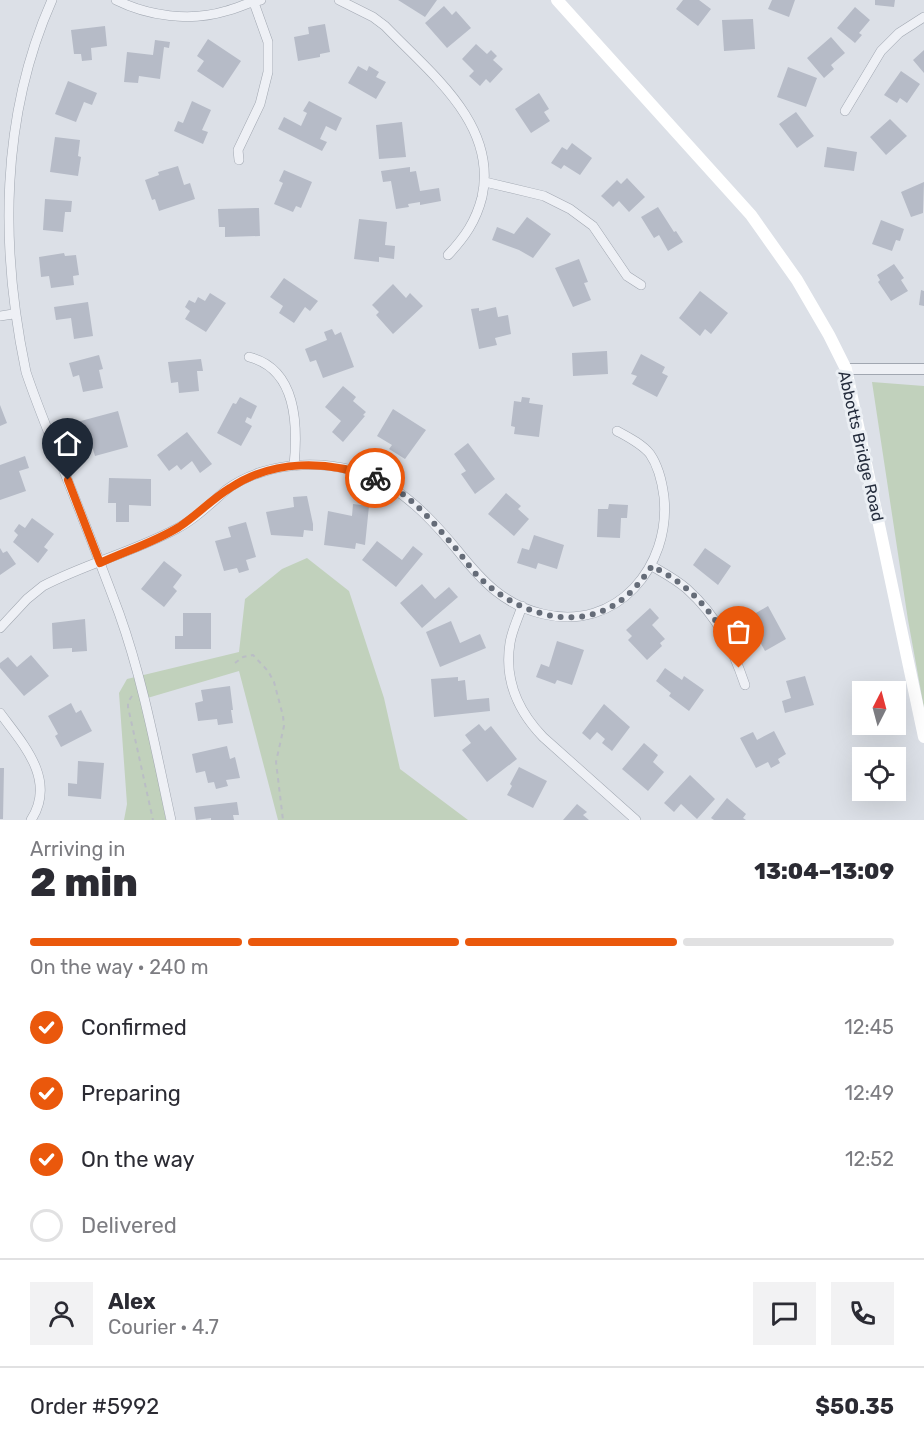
<!DOCTYPE html>
<meta charset="utf-8">
<style>
:root{--surface:#fff;--page:#f2f2f3;--text:#2b2b33;--muted:#7c7c81;--line:#e1e1e2;--accent:#ea580c}
body{margin:0;font-family:Rubik,sans-serif;background:var(--page);color:var(--text);height:100vh;display:flex;flex-direction:column;font-size:22px;white-space:nowrap}
*{box-sizing:border-box;margin:0}
p{font-size:20px;color:var(--muted)}
.icon{flex:none;width:33px;height:33px;fill:none;stroke:currentColor;stroke-width:2;stroke-linecap:round;stroke-linejoin:round}
.map{position:relative;height:820px;overflow:hidden}
.panel{display:flex;flex-direction:column;background:var(--surface);flex:1}
.panel>*{flex:none}
.needle{width:39px;rotate:6deg}
.tools{position:absolute;left:852px;top:681px;display:grid;gap:12px}
.tools a{display:grid;place-items:center;width:54px;height:54px;border-radius:0px;background:var(--surface);box-shadow:0 6px 24px #0002;font-size:30px}
.pin{position:absolute;display:grid;place-items:center;width:51px;height:51px;color:#fff;margin:-62px -26px;border-radius:50% 50% 50% 0;rotate:-45deg;box-shadow:0 0 6px #0007}
.pin .icon{rotate:45deg}
.courier{position:absolute;display:grid;place-items:center;width:60px;height:60px;margin:-30px;border:4px solid #ea580c;border-radius:50%;background:#fff;color:#222;box-shadow:0 2px 8px #0007}
.head em{font-style:normal;font-weight:800}
.head div{display:flex;flex-direction:column-reverse}
.head{display:flex;align-items:center;justify-content:space-between;height:102px;padding:0 30px}
h1{font-size:39px;font-weight:800;line-height:45px}
.bar{display:grid;grid-template-columns:repeat(4,1fr);gap:9px 6px;align-content:center;height:72px;padding:0 30px}
.bar i{height:8px;border-radius:4px;background:var(--line)}
.bar .active{background:var(--accent)}
.bar p{grid-column:span 4}
.line{display:flex;align-items:center;gap:15px;padding:0 30px;border-top:2px solid var(--line)}
.line div{flex:1}
.round{display:grid;place-items:center;flex:none;width:63px;height:63px;border-radius:0px;background:var(--page)}
ol{padding:0 30px;list-style:none}
li{display:flex;align-items:center;gap:18px;height:66px}
li p{margin-inline-start:auto}
li .icon{padding:6px;border-radius:50%;background:var(--accent);color:#fff;stroke-width:4}
li:last-child{color:var(--muted)}
li i{width:33px;height:33px;border:3px solid var(--line);border-radius:50%}
.map>svg:first-child{display:block}
</style>
<div class="map">
<svg width="924" height="820" viewBox="0 0 924 820">
<rect width="100%" height="100%" fill="#dce0e7"/>
<!-- green -->
<path fill="#c1d1bc" d="M872 382 924 386V708L908 620Z
M307 558 349 591 384 698 400 769 468 820H278L239 671 144 699 166 820H124L127 804 119 693 127 679 239 652 245 599 282 569Z"/>
<!-- building -->
<path fill="#b6bbc7" d="M398 0H437L425 17Z
M683 0H699L711 9 698 26 676 9Z
M772 0H795L789 17 768 9Z
M875 0H895L894 7 875 5Z
M444 6 452 15 456 11 471 28 447 48 425 23Z
M855 7 870 20 859 33 862 35 855 43 837 28Z
M753 19 755 49 724 51 722 20Z
M325 24 330 52 320 54V57L298 61 294 37 309 34 308 27Z
M105 26 107 46 91 48 92 60 82 61 81 54H74L71 30Z
M831 37 845 53 831 65 834 69 824 78 807 58Z
M208 39 241 61 223 88 197 71 204 61 197 56Z
M155 40 170 42 169 48 164 47 160 79 139 76 138 83 124 82 127 52 153 55Z
M476 44 487 54 491 50 497 56 493 60 503 69 490 83 486 79 480 86 469 76 474 71 462 59Z
M924 50V73L913 60Z
M358 66 367 71 369 66 379 72 376 77 386 82 376 99 348 83Z
M788 67 817 78 806 107 777 97Z
M901 71 920 84 907 103 900 98 897 103 884 95Z
M68 81 97 93 92 105 84 102 76 122 55 114Z
M539 93 549 109 544 112 550 121 531 133 515 109Z
M192 101 211 110 202 130 208 132 203 144 174 131 178 121 183 123Z
M309 101 342 118 336 131 326 126 320 139 327 142 322 151 278 129 284 117 301 126 307 113 303 111Z
M796 112 814 136 797 148 779 124Z
M890 119 907 136 886 155 870 137Z
M402 122 406 157 379 159 376 125Z
M55 137 80 140 78 156 81 157 78 176 50 172Z
M572 143 592 158 580 175 564 165 561 169 551 163 562 147 567 150Z
M827 147 857 152 854 171 824 167Z
M178 166 184 185 190 183 195 199 159 211 155 199 152 200 145 180 159 175 158 172Z
M410 167V172L416 171 420 191 439 188 441 201 420 205V202L408 204 409 207 396 209 391 181 383 182 381 171Z
M284 170 312 182 301 208 296 206 293 212 274 204 283 183 279 181Z
M627 178 645 197 629 212 619 201 613 207 601 196 617 180 621 184Z
M924 182 923 213 911 217 901 192Z
M45 199 72 201 71 212H65L63 232 43 230Z
M658 207 674 232 676 231 683 242 668 251 659 235 654 238 641 217Z
M259 208 260 236 225 237V227H219L218 209Z
M527 217 551 234 533 258 519 250 492 240 497 227 514 234Z
M359 219 387 222 385 245 395 246 394 259 379 257V262L354 259Z
M881 220 904 229 900 241 896 240 892 251 872 244Z
M64 253 65 256 76 255 79 275 73 276 74 285 51 288 49 276 41 277 39 257Z
M579 259 588 282 584 283 591 300 573 307 555 268Z
M894 264 904 278 901 280 908 291 891 301 878 282 880 280 877 275Z
M284 278 318 301 310 311 305 307 294 323 279 313 283 306 270 297Z
M393 284 406 298 410 293 423 306 393 334 376 315 379 312 372 305Z
M921 290 924 291V306L919 305Z
M700 291 728 313 711 334 705 329 700 336 679 318Z
M210 293 226 303 206 332 185 319 190 311 185 307 189 300 195 303 198 297 205 301Z
M88 302 93 336 74 339 71 318 56 320 54 307Z
M496 307 498 317 508 315 511 334 495 338 497 345 479 349 471 309 479 308V311Z
M332 329 335 335 341 332 354 367 323 378 316 360 310 362 305 349 327 340 324 332Z
M607 351 608 374 573 376 572 353Z
M641 354 665 367 662 373 668 376 657 397 632 384 637 376 631 374Z
M99 355 103 369 99 370 103 388 83 392 79 375 73 377 69 363Z
M201 359 203 371H197L199 391 179 393 178 382 171 383 168 362Z
M343 386 356 397 353 401 366 412 363 415 365 416 343 442 332 432 341 421 325 407Z
M240 397 257 406 251 419 247 417 245 422 252 426 241 446 217 433 233 403 236 404Z
M522 397 530 398 529 403 543 405 539 437 514 434 515 427 511 426 514 401 521 402Z
M0 405 7 423 0 426Z
M393 409 426 430 405 459 389 449 392 445 377 436Z
M118 411 128 447 95 456 88 433 80 435 77 422Z
M187 432 212 464 200 473 192 461 181 470 177 465 169 471 157 455Z
M468 443 495 479 475 494 461 474 466 471 454 454Z
M25 456 29 468 19 471 26 491 0 500V465Z
M109 478 151 479V506L129 505V522H116V503H108Z
M506 493 521 506 518 509 529 519 514 536 488 514Z
M307 496 313 524V531L304 530 303 537 271 535 266 512 294 507 293 497Z
M353 504 369 506 365 545 356 543 355 549 324 545 328 511 352 516Z
M609 504 628 505 627 518H621L620 538 597 537 598 509H608Z
M32 518 54 534 44 547 48 550 38 563 13 542 18 535 14 531 19 524 25 528Z
M246 522 256 557 246 560 249 570 239 573 237 568 224 571 215 541 231 537 228 527Z
M534 535 564 545 557 569 538 563 536 569 517 563 522 548 529 550Z
M377 541 402 560 413 546 423 554 396 587 362 560Z
M0 548 3 553 7 551 16 564 0 575Z
M705 548 731 566 718 585 693 565Z
M164 561 182 575 173 587 177 591 164 607 141 589Z
M422 584 435 599 449 587 458 597 422 628 400 603Z
M768 606 786 639 765 651 749 622 758 617 756 613Z
M650 608 659 618 652 625 665 639 660 643 662 646 647 660 628 640 632 636 626 630Z
M183 613H211V649H175V636H183Z
M85 619 87 651 72 652V648L53 649 52 623Z
M451 621 460 643 480 634 486 648 440 667 426 632Z
M557 641 584 650 572 685 557 680 555 684 536 677 541 664 549 667Z
M31 655 49 676 24 696 0 668V663L8 657 17 667Z
M665 668 682 680 684 676 704 690 689 711 669 696 671 693 656 681Z
M805 676 814 705 785 713 782 701 791 698 786 681Z
M458 677V681L465 680 467 700 489 698 490 711 434 717 431 679Z
M230 686 233 710H231L233 723 218 725 217 719 198 721 195 703 203 701 201 690Z
M71 703 76 713 81 710 92 731 61 747 55 736 58 734 48 716Z
M604 704 630 727 612 751 602 743 605 739 597 732 590 740 582 733Z
M479 724 485 731 491 726 517 759 487 782 462 750 471 743 465 735Z
M774 731 786 754 778 759 780 763 771 768 768 762 756 768 740 738 753 732 757 740Z
M644 743 658 755 653 762 664 772 648 791 622 769Z
M227 746 230 759 235 757 240 778 226 780 228 786 216 789 214 782 208 783 205 771 196 773 192 754Z
M78 761 104 763 101 799 68 796V783L77 784Z
M519 767 547 781 533 808 507 795 512 786 510 784Z
M0 768H4L3 819H0Z
M690 775 715 799 697 819 681 804 674 812 664 803Z
M727 798 746 814 743 818 746 820H714L711 818Z
M237 802 239 815H233L234 820H211V818L196 820 194 807Z
M577 804 587 812 583 815 589 820H563Z"/>
<g fill="none" stroke-linecap="round" stroke-linejoin="round">
<defs>
<path id="minor" d="M52 0C0 117 0 248 26 372 36 402 48 431 60 461 80 511 100 562 119 613 143 680 156 751 171 820
M116 0C148 16 190 22 226 11 238 8 249 2 261 0
M339 0 373 17 385 26C430 73 498 124 482 197 476 221 465 237 448 255
M845 111 881 51 899 33 924 17
M239 160 238 150 260 104 268 72V42L253 0
M485 182 544 196 570 209 593 226 627 276 641 285
M0 316 13 314
M249 357C297 369 298 425 294 466
M652 566C664 573 677 580 687 589 718 617 732 647 745 685
M522 606C518 619 512 630 510 643 504 680 518 711 543 737L636 820
M0 628 27 599 43 586C85 564 133 552 176 529 195 519 210 504 226 490 247 474 276 466 302 465 375 462 414 498 458 551 482 581 504 605 543 614 617 632 671 566 664 497 662 481 659 467 650 454 642 444 628 437 617 431
M0 713C23 744 57 780 31 820"/>
<path id="tertiary" d="M846 369H924"/>
</defs>
<!-- minor casing -->
<use href="#minor" stroke="#a1a7b1" stroke-width="10"/>
<!-- tertiary casing -->
<use href="#tertiary" stroke="#a1a7b1" stroke-width="12"/>
<!-- path -->
<path stroke="#babdc5" stroke-width="2" stroke-dasharray="4.5 4.5" stroke-linecap="butt" d="M235 663 243 657 253 655 268 671 274 682 283 716 284 726 276 762 283 820
M132 696 128 702V707L153 820"/>
<!-- minor -->
<use href="#minor" stroke="#eef0f5" stroke-width="9"/>
<!-- tertiary -->
<use href="#tertiary" stroke="#eef0f5" stroke-width="10"/>
<!-- secondary -->
<path stroke="#fff" stroke-width="12" d="M557 0 751 215 797 280 829 335 846 369 924 737"/>
</g>
<g fill="none" stroke-linecap="round" stroke-linejoin="round">
<!-- done -->
<path stroke="#656c78" stroke-width="6" stroke-dasharray="0 10.8" d="M375 478C408 491 434 523 457 550 465 559 471 570 480 578 514 611 571 632 614 605 630 596 642 580 652 566 664 573 677 580 687 589 712 611 729 637 739 668"/>
<!-- route -->
<path stroke="#ea580c" stroke-width="8" d="M68 480 100 563C126 551 155 542 179 527 197 515 212 499 230 488 273 459 328 460 375 478"/>
</g>
<g text-anchor="middle" dominant-baseline="central" stroke-width="6" stroke-linejoin="round" paint-order="stroke">
<!-- street labels -->
<g font-size="16" fill="#252d3d" stroke="#ebeff4">
<text transform="translate(861 446) rotate(77)">Abbotts Bridge Road</text>
</g>
</g>
</svg>
<div class="tools">
<a><svg class="needle" viewBox="-14 -14 28 28"><path d="M0-13l5 13h-10z" fill="#e53935"/><path d="M0 13l5-13h-10z" fill="#7c7c81"/></svg></a>
<a><svg class="icon" aria-label="locate" viewBox="0 0 24 24"><circle cx="12" cy="12" r="6"/><path d="M12 2v4M12 18v4M2 12h4M18 12h4"/></svg></a>
</div>
<div class="pin" style="left:739px;top:668px;background:#ea580c"><svg class="icon" aria-label="bag" viewBox="0 0 24 24"><path d="M5 8h14l-1 12H6zM9 8a3 3 0 0 1 6 0"/></svg></div>
<div class="pin" style="left:68px;top:480px;background:#1f2937"><svg class="icon" aria-label="home" viewBox="0 0 24 24"><path d="M3 11l9-7 9 7M6 9v11h12V9"/></svg></div>
<div class="courier" style="left:375px;top:478px"><svg class="icon" aria-label="bike" viewBox="0 0 24 24"><circle cx="6" cy="16" r="4"/><circle cx="18" cy="16" r="4"/><path d="M6 16l4-8h5l3 8M10 8l3 8H6M13 5h3"/></svg></div>
</div>
<section class="panel">
<div class="head"><div><h1>2 min</h1><p>Arriving in</p></div><em>13:04–13:09</em></div>
<div class="bar"><i class="active"></i><i class="active"></i><i class="active"></i><i></i><p>On the way · 240 m</p></div>
<ol>
<li><svg class="icon" aria-label="check" viewBox="0 0 24 24"><path d="M5 12l5 5 9-10"/></svg>Confirmed<p>12:45</p></li>
<li><svg class="icon" aria-label="check" viewBox="0 0 24 24"><path d="M5 12l5 5 9-10"/></svg>Preparing<p>12:49</p></li>
<li><svg class="icon" aria-label="check" viewBox="0 0 24 24"><path d="M5 12l5 5 9-10"/></svg>On the way<p>12:52</p></li>
<li><i></i>Delivered</li>
</ol>
<div class="line" style="height:108px"><a class="round"><svg class="icon" aria-label="person" viewBox="0 0 24 24"><circle cx="12" cy="8" r="4"/><path d="M4 21q1-7 8-7t8 7"/></svg></a><div><b>Alex</b><p>Courier · 4.7</p></div><a class="round"><svg class="icon" aria-label="chat" viewBox="0 0 24 24"><path d="M4 5h16v11H9l-5 4z"/></svg></a><a class="round"><svg class="icon" aria-label="phone" viewBox="0 0 24 24"><path d="M5 4h4l2 5-3 2q2 4 5 5l2-3 5 2v4C11 20 4 13 5 4z"/></svg></a></div>
<div class="line" style="height:78px"><div>Order #5992</div><b>$50.35</b></div>
</section>
